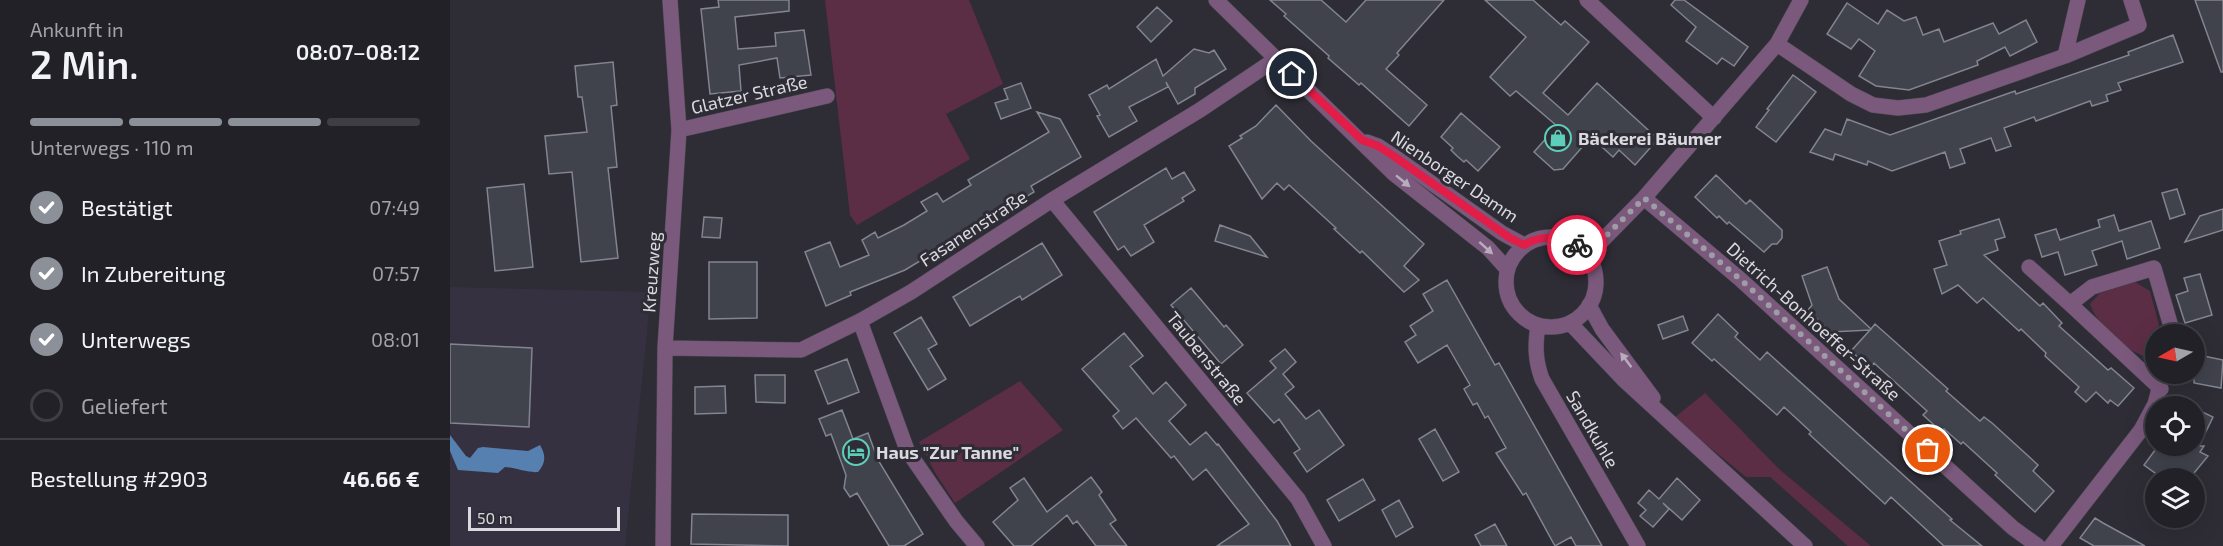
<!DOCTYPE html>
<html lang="de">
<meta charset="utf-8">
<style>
:root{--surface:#222128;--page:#2e2e34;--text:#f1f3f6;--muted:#a2a3a8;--line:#3f3e45;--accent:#8c9099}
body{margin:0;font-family:"Exo 2",sans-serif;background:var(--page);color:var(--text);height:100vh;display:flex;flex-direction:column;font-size:22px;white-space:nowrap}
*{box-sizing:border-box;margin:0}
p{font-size:20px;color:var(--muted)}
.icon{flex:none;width:33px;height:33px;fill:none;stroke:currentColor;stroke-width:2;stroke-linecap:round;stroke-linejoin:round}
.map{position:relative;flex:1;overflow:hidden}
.sheet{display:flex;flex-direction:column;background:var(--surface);width:450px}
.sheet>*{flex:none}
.needle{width:39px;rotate:261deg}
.fabs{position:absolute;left:1695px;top:324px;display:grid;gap:12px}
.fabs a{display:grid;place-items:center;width:60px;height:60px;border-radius:50%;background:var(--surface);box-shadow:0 6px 24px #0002,0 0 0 2px var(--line);font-size:30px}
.scale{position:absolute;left:18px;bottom:15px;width:152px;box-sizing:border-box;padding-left:6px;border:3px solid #dbd9df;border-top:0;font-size:16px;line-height:21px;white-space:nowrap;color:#dbd9df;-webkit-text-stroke:4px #2e2c35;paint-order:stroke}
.pin{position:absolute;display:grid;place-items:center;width:51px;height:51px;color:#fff;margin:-26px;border:3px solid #fff;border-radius:50%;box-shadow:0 2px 6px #0007}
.courier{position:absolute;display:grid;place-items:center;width:60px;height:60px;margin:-30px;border:4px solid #e11d48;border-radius:50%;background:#fff;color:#222;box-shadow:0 2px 8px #0007}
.overview em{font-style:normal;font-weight:600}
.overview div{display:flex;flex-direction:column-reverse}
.overview{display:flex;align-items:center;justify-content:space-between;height:102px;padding:0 30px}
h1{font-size:39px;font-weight:600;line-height:45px}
.bar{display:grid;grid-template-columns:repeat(4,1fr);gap:9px 6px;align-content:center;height:72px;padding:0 30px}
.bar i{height:8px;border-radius:4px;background:var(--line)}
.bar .on{background:var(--accent)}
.bar p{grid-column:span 4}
.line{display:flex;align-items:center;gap:15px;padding:0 30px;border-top:2px solid var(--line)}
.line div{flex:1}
ol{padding:0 30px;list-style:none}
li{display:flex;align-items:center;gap:18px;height:66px}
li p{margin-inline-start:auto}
li .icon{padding:6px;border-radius:50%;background:var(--accent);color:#fff;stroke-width:4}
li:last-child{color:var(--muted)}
li i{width:33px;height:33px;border:3px solid var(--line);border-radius:50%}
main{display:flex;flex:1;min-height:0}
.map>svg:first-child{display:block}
</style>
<main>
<section class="sheet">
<div class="overview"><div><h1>2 Min.</h1><p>Ankunft in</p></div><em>08:07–08:12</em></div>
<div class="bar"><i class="on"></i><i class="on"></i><i class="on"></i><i></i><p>Unterwegs · 110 m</p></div>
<ol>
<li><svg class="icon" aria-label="check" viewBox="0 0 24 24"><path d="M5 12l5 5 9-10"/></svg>Bestätigt<p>07:49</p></li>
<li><svg class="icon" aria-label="check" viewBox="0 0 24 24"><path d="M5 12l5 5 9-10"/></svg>In Zubereitung<p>07:57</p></li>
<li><svg class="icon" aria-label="check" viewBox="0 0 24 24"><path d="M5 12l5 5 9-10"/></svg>Unterwegs<p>08:01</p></li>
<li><i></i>Geliefert</li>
</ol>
<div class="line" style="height:78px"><div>Bestellung #2903</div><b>46.66 €</b></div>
</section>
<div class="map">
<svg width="1773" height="546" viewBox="0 0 1773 546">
<rect width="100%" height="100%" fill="#2e2c35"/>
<!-- built -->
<path fill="#363140" d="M0 287 201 292 175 546H0Z"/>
<!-- green -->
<path fill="#5c2e46" d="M375 0H519L553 84 496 114 520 159 407 225 400 215Z
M1685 282 1700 291 1710 329V334H1706L1705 351 1697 357C1675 351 1647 325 1640 304L1650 293Z
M570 381 613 430 505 503 486 474 469 442Z
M1255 393 1329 469 1421 546H1398L1320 477H1296L1224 418Z"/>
<!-- water -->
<path fill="#5580b0" d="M0 435 16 456 20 458 28 448 33 447 78 451 90 445C96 455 96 463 88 472 78 473 66 468 55 467L48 473 8 470 0 451Z"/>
<!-- building -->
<path fill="#40424c" stroke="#82848f" stroke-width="1.5" d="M268 0H339V11L285 17 288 49 326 46 325 33 354 30 361 75 330 78 327 58 289 65 291 91 260 94 251 9 269 7Z
M820 0H871L896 22 916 0H994L947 53 949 55 936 69 977 105 959 126 911 83 909 85 878 58 879 56 834 16 836 14Z
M1035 0H1083L1111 25 1115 21 1139 42 1093 93 1118 115 1147 83 1208 139 1185 165 1169 150 1163 157 1141 137 1113 169 1104 170 1084 152 1107 126 1066 91 1060 96 1040 77 1076 37Z
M1225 0H1234L1298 47 1284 66 1272 58 1267 64 1236 41 1246 27 1221 5Z
M1745 0H1773V72H1771Z
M1397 3 1428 24 1437 10 1454 21 1466 17 1473 35 1489 29 1494 42 1543 23 1549 34 1576 20 1587 42 1560 56 1555 47 1527 61 1528 65 1459 90 1426 86 1409 76 1425 51 1409 39 1401 49 1377 34Z
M707 7 722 21 701 42 687 27Z
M1723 35 1733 62 1668 83 1671 90 1656 95 1658 101 1642 106 1640 101 1586 121 1584 117 1554 128 1561 146 1546 151 1541 138 1510 149 1515 163 1500 168 1495 152 1442 171 1418 161 1417 165 1385 154 1383 160 1360 152 1375 129 1391 135 1397 119 1440 135 1565 91 1566 94 1679 55 1678 52Z
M744 49 759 53 764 50 776 69 745 88V94L728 104 716 82 718 87 679 107 687 121 659 137 647 116 650 115 639 95 657 85 659 89 706 59 713 76Z
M163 62 167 105 161 106 167 167 158 168 168 258 131 262 122 172 99 174 95 136 137 132 132 97H128L125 66Z
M1343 75 1366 92 1326 142 1306 127 1319 110 1317 109Z
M571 83 581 108 551 119 545 103 558 99 554 89Z
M826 105 861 141 974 244 954 266 969 280 954 292 912 251 910 253 884 229 886 228 839 185 834 190 827 183 812 199 779 146 792 138 790 136 806 126Z
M587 112 610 119 631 157 581 186 584 192 455 270 400 292 401 295 376 306 355 252 380 242 390 267 419 255 412 240 425 232 428 238 454 225 477 211 471 202 487 193 493 202 521 185 518 180 599 132Z
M1011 113 1050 147 1028 171 1016 160 1014 162 1007 156 1001 150 1003 148 991 137Z
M716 168 722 179 734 172 745 190 732 198 734 201 694 225 704 242 681 256 674 246 668 250 644 212Z
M1266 175 1296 204 1300 200 1332 230V238L1327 244H1322L1314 252 1279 222 1277 224 1269 216 1267 218 1245 197Z
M74 184 83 267 45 271 37 188Z
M1727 189 1735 214 1720 219 1712 193Z
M1773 209V230L1735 242 1750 216Z
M1664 215 1669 231 1701 221 1710 248 1677 259 1672 241 1642 251 1647 265 1615 275 1608 252 1592 257 1585 235 1606 229 1610 240 1650 227 1648 220Z
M254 217 272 218 270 238 252 237Z
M1549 219 1555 237 1545 240 1548 250 1534 255 1590 306 1593 303 1612 323 1609 326 1658 370 1661 368 1684 388 1668 406 1660 400 1658 403 1646 392 1636 402 1625 392 1629 387 1595 356 1596 353 1571 329 1569 331 1533 298 1527 303 1508 285 1492 294 1484 269 1497 265 1489 241 1511 234 1510 231Z
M770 225 800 236 817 257 765 241Z
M592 243 612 275 572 300 570 296 520 326 503 297Z
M259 262H307V318L259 319Z
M1377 267 1389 299 1421 329 1425 324 1498 389 1496 391 1530 421 1534 417 1542 423 1588 465 1583 471 1604 491 1585 512 1545 475 1547 473 1513 442 1511 444 1494 429 1492 432 1473 415 1477 411 1424 363 1420 368 1401 351 1420 330 1380 332 1358 310 1362 305 1352 276Z
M1750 274 1762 315 1735 323 1726 295 1738 291 1734 278Z
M997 280 1045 365 1049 363 1152 546H1126L1121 537 1105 546 1076 493 1073 495 1046 453 1056 448 1038 416 1035 418 1027 403 1023 405 1014 389 1020 385 997 345 968 363 955 342 966 335 960 326 983 311 973 294Z
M741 288 774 327 776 325 793 345 771 364 721 305Z
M1268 314 1288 333 1285 337 1310 360 1317 352 1502 519 1500 520 1532 546H1494L1441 497 1435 504 1359 434 1361 432 1334 407 1327 415 1264 359 1262 361 1242 343Z
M1233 316 1238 330 1213 339 1208 325Z
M471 317 487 344 478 349 496 379 478 390 444 333Z
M674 333 693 356 680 366 703 394 716 382 736 405 719 421 740 445 756 432 767 445 768 444 827 521 841 546H767L799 524 756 469 743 480 724 456 721 458 686 418 673 429 663 416 669 411 632 369Z
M0 344 82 348 79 427 0 423Z
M835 349 846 362 833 374 844 387 835 394 856 419 869 410 894 445 857 472 844 453 850 449 829 419 824 423 797 393 826 368 820 361Z
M1744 354 1773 360 1771 388 1744 383Z
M397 359 409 392 378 404 365 371Z
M305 375H335V403L306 402Z
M275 386 276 413 245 414V387Z
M1744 408 1763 417 1749 446H1754L1750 452 1758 456 1740 478H1712L1694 465 1708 446H1744Z
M392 410 403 439 418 433 428 460 473 534 454 546H439L407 493 400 497 394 488 396 475 381 434 376 436 369 419Z
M985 429 1009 472 993 481 969 439Z
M641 477 652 492 649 495 666 520 660 524 677 546H646L627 521 623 524 617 515 581 546H564L543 522 568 500 560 488 574 478 597 512Z
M1227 478 1250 500 1232 520 1213 503 1219 509 1203 527 1190 516 1196 510 1188 503 1199 490 1209 499Z
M913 479 925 500 889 521 877 500Z
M949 500 963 527 946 537 932 510Z
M242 514 338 515V546L241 544Z
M1645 518 1653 523 1695 546H1644L1630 538Z
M1045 524 1057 546H1031L1025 535Z"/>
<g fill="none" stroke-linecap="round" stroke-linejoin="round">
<defs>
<path id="minor" d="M766 0 943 173 1038 248 1057 269
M1137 0 1264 118
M1327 44 1401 94 1423 105 1448 108 1476 105 1615 56 1689 25 1681 0
M1615 56 1628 0
M229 130 377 96
M917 142 928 146 945 157 1052 233 1074 245
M1194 198 1290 279 1563 528 1588 546
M602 200 848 499 874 546
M1056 282a45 45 0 1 1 90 0a45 45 0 1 1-90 0Z
M1137 256 1194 198 1327 44 1351 0
M1579 267 1620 304
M1139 305 1152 329 1203 398
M410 321 457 450 506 521 527 546
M1120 323 1174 380 1355 546
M1088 325C1085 345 1085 360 1092 379L1188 546
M215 348 351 350 410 321 461 292 602 200 750 110 826 59
M1711 389 1620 304 1642 287 1704 268 1722 330 1721 334
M213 546 215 348 229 130 220 0
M1601 546 1691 430 1705 404 1713 374"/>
</defs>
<!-- minor casing -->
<use href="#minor" stroke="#4a4850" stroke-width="16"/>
<!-- minor -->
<use href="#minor" stroke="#7a597c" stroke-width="15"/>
</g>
<!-- one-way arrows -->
<defs><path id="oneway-solid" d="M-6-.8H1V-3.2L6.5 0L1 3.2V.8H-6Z" transform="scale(1.5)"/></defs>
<g fill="#b9acbc">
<use href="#oneway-solid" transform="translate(953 181) rotate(39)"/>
<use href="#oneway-solid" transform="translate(1036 248) rotate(42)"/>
<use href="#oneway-solid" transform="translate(1176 360) rotate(-127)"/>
</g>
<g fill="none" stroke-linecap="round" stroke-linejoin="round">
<!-- done -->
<path stroke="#9e9ca4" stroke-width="6" stroke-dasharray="0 10.8" d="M1127 245 1137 255 1194 198 1290 279 1478 450"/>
<!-- route -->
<path stroke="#e11d48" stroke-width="8" d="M842 74 912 140 928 146 945 157 1060 238 1074 245C1092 234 1109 236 1127 245"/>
</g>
<!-- icons -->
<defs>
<symbol id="shop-ring" viewBox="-11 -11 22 22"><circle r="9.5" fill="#2e2c35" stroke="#5cceba" stroke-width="1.5"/><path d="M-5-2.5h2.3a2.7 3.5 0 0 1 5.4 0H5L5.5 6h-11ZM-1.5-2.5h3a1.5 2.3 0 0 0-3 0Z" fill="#5cceba"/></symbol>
<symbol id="hotel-ring" viewBox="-11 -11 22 22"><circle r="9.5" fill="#2e2c35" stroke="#5cceba" stroke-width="1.5"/><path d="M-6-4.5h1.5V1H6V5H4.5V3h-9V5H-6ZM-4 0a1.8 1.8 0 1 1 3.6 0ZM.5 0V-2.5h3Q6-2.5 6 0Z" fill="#5cceba"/></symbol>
</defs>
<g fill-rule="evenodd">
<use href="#shop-ring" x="1093" y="123" width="30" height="30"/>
<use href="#hotel-ring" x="391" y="437" width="30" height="30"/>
</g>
<g text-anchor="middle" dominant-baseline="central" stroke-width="6" stroke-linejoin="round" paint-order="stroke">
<!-- street labels -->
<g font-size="18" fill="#dbd9df" stroke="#2e2c35">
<text transform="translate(299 94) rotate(-13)">Glatzer Straße</text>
<text transform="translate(1005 176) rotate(34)">Nienborger Damm</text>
<text transform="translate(523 228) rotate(-33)">Fasanenstraße</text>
<text transform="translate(201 272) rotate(-86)">Kreuzweg</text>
<text transform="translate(1364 321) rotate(42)">Dietrich-Bonhoeffer-Straße</text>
<text transform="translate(757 358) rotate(51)">Taubenstraße</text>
<text transform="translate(1143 429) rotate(60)">Sandkuhle</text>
</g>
<!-- poi labels -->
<g font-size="18" font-weight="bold" fill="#dbd9df" stroke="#2e2c35" text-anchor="start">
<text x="1128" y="138">Bäckerei Bäumer</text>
<text x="426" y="452">Haus "Zur Tanne"</text>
</g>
</g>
</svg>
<div class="fabs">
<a><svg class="needle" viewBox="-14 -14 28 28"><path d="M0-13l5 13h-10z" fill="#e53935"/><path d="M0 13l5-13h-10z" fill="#a2a3a8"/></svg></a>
<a><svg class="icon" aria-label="locate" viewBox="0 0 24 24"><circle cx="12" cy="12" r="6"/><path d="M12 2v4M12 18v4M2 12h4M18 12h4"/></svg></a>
<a><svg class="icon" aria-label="layers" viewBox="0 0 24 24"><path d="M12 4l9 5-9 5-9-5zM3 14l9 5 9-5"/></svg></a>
</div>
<div class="scale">50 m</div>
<div class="pin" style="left:1478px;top:450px;background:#ea580c"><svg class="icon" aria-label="bag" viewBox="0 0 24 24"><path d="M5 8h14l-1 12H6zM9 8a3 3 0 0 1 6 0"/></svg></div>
<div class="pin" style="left:842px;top:74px;background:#1f2937"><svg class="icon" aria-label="home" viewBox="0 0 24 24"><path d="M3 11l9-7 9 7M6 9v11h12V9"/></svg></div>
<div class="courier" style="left:1127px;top:245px"><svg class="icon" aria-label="bike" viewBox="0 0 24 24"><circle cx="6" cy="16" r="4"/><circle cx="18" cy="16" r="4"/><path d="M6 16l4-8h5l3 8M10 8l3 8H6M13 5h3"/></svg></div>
</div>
</main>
